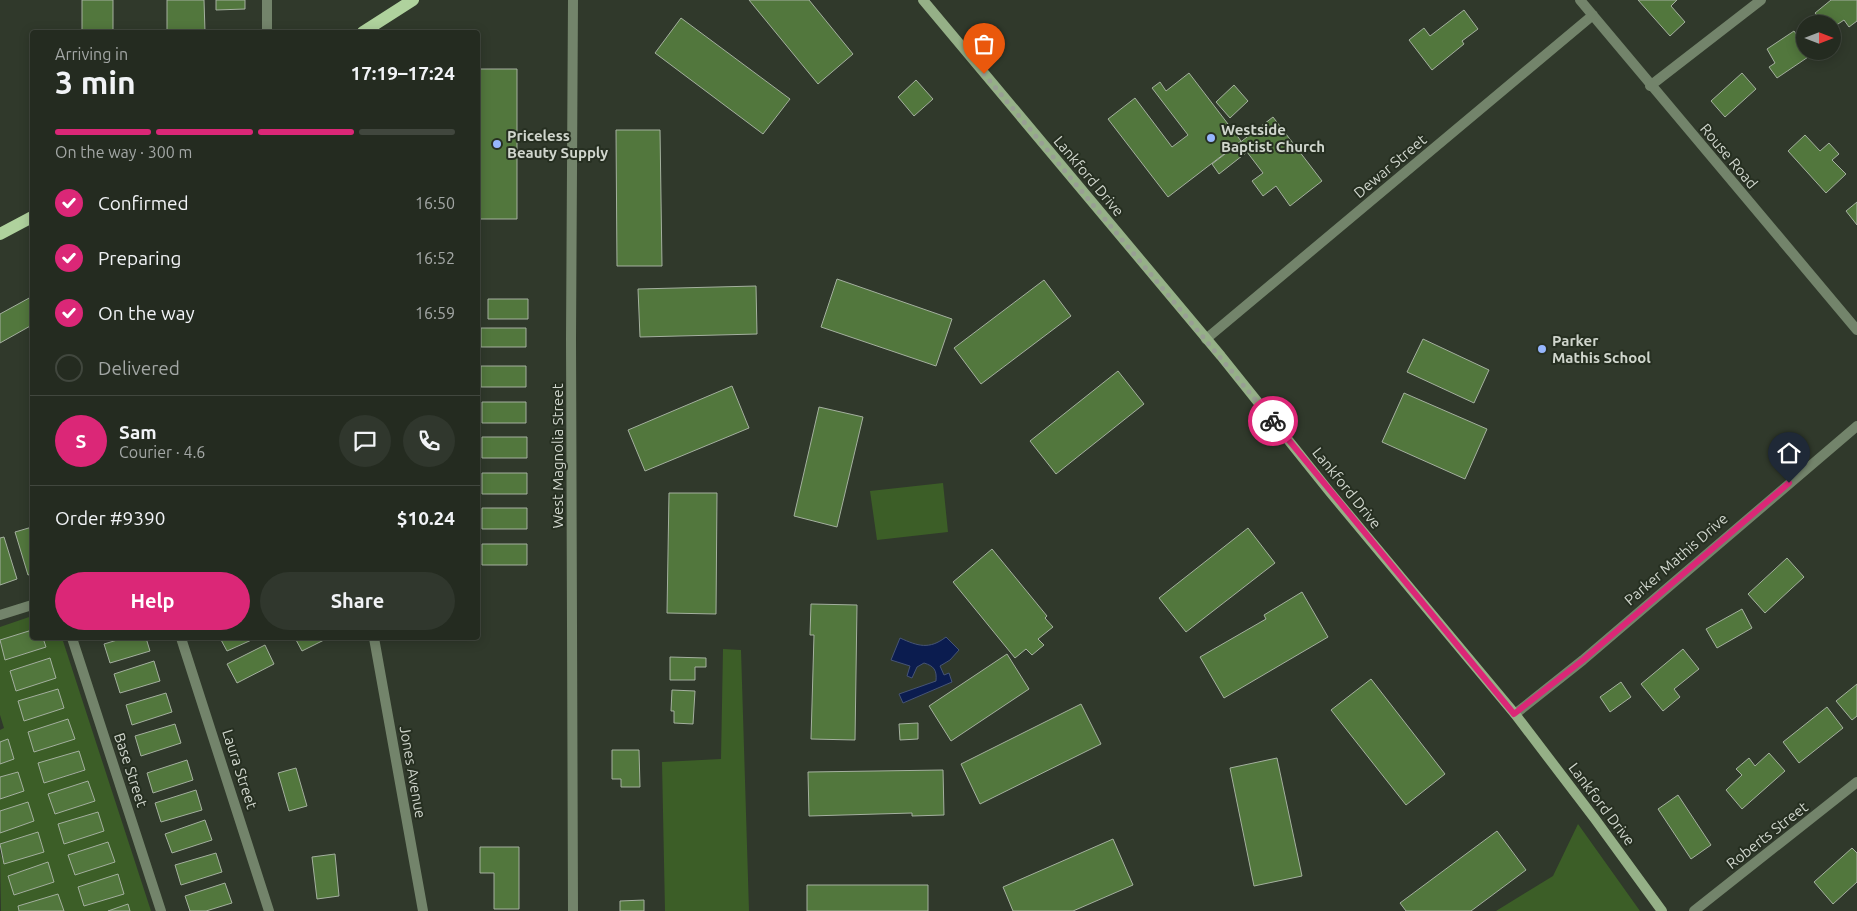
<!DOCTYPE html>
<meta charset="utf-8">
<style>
:root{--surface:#242b20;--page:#30372d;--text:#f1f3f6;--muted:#a3a7a5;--line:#41473e;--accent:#db2777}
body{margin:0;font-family:Ubuntu,sans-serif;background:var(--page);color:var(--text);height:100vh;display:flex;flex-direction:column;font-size:19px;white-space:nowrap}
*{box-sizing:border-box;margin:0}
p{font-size:16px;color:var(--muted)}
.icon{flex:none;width:28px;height:28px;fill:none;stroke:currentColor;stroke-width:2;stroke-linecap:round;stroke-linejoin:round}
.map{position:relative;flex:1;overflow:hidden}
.details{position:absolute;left:30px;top:30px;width:450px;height:610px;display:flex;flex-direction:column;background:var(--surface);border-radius:5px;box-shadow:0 2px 12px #0003,0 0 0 1px var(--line)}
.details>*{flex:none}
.needle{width:32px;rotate:90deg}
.tools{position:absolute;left:1796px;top:15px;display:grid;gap:10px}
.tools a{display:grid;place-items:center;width:45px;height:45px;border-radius:50%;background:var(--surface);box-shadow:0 2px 12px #0003,0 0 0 1px var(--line);font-size:25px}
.pin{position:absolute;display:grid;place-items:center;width:42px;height:42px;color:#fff;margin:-51px -21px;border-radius:50% 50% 50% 0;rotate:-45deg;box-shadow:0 0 5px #0007}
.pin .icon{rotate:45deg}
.courier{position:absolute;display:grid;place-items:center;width:50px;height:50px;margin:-25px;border:4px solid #db2777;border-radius:50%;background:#fff;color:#222;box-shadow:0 1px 6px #0007}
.overview em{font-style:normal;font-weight:600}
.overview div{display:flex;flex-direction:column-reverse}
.overview{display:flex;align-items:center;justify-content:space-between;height:85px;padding:0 25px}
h1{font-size:32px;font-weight:600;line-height:38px}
.bar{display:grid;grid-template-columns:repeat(4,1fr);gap:8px 5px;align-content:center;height:60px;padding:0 25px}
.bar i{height:6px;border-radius:4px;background:var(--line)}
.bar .active{background:var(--accent)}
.bar p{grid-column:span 4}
.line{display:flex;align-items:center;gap:12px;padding:0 25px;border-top:1px solid var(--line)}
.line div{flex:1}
.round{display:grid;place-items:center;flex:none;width:52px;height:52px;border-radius:26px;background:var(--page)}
ol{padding:0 25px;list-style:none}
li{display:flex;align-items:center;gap:15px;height:55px}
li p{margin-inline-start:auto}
li .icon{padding:5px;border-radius:50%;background:var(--accent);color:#fff;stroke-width:4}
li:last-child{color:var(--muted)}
li i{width:28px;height:28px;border:2px solid var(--line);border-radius:50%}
.button{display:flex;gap:10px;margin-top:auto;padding:10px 25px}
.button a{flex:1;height:58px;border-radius:30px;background:var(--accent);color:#fff;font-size:20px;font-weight:600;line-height:58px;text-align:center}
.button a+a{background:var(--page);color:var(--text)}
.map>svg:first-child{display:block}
</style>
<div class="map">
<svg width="1857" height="911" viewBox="0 0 1857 911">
<rect width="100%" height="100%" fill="#30392b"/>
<!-- green -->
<path fill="#3c5e27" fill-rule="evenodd" d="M943 483 948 532 877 540 870 491Z
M32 616V630L0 640V627Z
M43 638H62L151 911H130L128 904 108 911H64L58 894 18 906 19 911H1L0 852 4 864 44 851 38 832 0 844V833L34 821 28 802 0 811V799L24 791 18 772 0 777V764L14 759 8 740 0 742V730L4 728 0 715V642L6 660 46 647ZM49 658 16 691 10 671ZM58 689 64 708 24 720 18 701ZM68 719 74 738 35 752 28 732ZM78 751 84 771 44 783 38 764ZM88 781 95 801 55 814 48 794ZM98 812 104 831 64 844 58 824ZM108 842 114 862 75 875 68 855ZM48 862 54 882 15 895 8 876ZM119 875 124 894 84 906 78 887Z
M723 649 741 650 749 911H665L662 762 721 759Z
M1578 824 1640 911H1496L1553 876Z"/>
<!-- water -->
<path fill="#0b1c4f" stroke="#465475" d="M946 637 959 650 950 660 940 666 944 675 949 673 952 682 903 703 899 694 936 681C937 670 934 666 924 663L917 667 912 678 907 676 910 666 891 660 900 638C918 646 929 650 946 637Z"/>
<!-- building -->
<path fill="#52773d" stroke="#a4b09f" d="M82 0H113V32H82Z
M167 0H204L205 32H167Z
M216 0H245V9L216 10Z
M749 0H809L853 54 818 84Z
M1638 0H1677L1671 6 1685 22 1670 36Z
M1831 0H1857V21L1849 27 1844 20 1832 28V24H1824L1815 13Z
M1464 10 1478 29 1462 41 1464 44 1432 70 1409 40 1424 28 1430 36Z
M681 18 790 99 763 134 655 53Z
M1794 31 1799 38 1805 34V51H1817L1777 78 1769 67 1775 63 1767 49Z
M478 69H517V219H478Z
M1189 73 1241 141 1168 197 1108 119 1135 98 1172 147 1188 135 1152 88 1160 82 1166 91Z
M1742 73 1756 89 1725 117 1711 101Z
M916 80 933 99 914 116 898 97Z
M1234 85 1248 101 1230 118 1216 102Z
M1273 117 1322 181 1290 206 1276 186 1263 196 1252 181 1263 173 1247 152 1219 174 1212 164Z
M616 130H660L662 266H617Z
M1805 135 1820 151 1829 143 1839 154 1832 160 1846 174 1826 193 1788 151Z
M1857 202V225L1846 211Z
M837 279 952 319 936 366 821 327Z
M1044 280 1071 316 981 384 954 348Z
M756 286 757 334 640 337 638 289Z
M31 297 32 325 0 343V314Z
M488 299H528V319H488Z
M481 328H526V347H481Z
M1423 339 1489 370 1474 403 1407 372Z
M481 366H526V387H481Z
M1118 371 1144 404 1056 474 1030 441Z
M732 386 749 428 645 471 628 430Z
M1404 393 1487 429 1465 479 1382 442Z
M482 402H526V423H482Z
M819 407 863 417 837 527 794 516Z
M482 437H527V458H482Z
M482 473H527V494H482Z
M669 493H717L716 614 667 613Z
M482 508H527V529H482Z
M32 527V574L28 575 15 532Z
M1248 528 1275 563 1186 632 1159 598Z
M4 537 17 579 0 585V538Z
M482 544H527V565H482Z
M992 549 1047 616 1045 618 1053 627 1038 639 1044 645 1032 655 1026 649 1015 658 953 582Z
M1787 558 1804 577 1765 613 1748 594Z
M1302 592 1328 637 1224 698 1200 657 1266 619 1264 615Z
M811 604 857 605 855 740 811 739 814 635H810Z
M1742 609 1752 628 1717 648 1706 629Z
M32 630V638H43L46 647 5 660 0 640Z
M124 638H146L150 651 110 663 104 644Z
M220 638H256L227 651Z
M295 638H328L302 651Z
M265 645 274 664 237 683 227 664Z
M1683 649 1699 669 1674 689 1680 697 1663 711 1641 684Z
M1007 654 1029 689 951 741 929 706Z
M670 657 706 658V667H695V680H670Z
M50 658 56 678 16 691 10 671Z
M154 661 160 681 120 693 114 674Z
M1371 679 1445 774 1406 805 1331 710Z
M1621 682 1631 697 1610 712 1600 697Z
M1857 684V716L1852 720 1836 701Z
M58 689 64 708 24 721 18 701Z
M672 690 695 691 693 724 674 723V711H671Z
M166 693 172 712 132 725 126 705Z
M1081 704 1101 744 980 804 961 764Z
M1827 707 1843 728 1799 763 1783 742Z
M68 719 75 739 34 752 28 732Z
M918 723V739L900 740 899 724Z
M175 724 181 743 141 756 135 736Z
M8 739 14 759 0 764V742Z
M612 750H639L640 787H621V779H612Z
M79 751 85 770 44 783 38 763Z
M1769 753 1785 771 1742 809 1726 790 1742 775 1736 769 1749 758 1755 766Z
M1277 758 1302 876 1254 886 1230 768Z
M187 760 193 780 153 793 147 773Z
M296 768 307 806 289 811 278 773Z
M943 770 944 815 912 816V813L809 816 808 772Z
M18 772 24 791 0 799V777Z
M88 781 95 801 55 814 48 794Z
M196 790 202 810 161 822 155 803Z
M1678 795 1711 845 1691 859 1658 809Z
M28 802 34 821 0 833V811Z
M98 812 104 831 64 844 58 824Z
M205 820 212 840 172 853 165 834Z
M1497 831 1526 870 1471 911H1406L1400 903Z
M38 832 44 852 4 864 0 844Z
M1113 839 1133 885 1073 911H1013L1003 887Z
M108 842 115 862 75 875 68 855Z
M480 847H519V909H494V873H480Z
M1852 848 1857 853V882L1833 904 1814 882Z
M216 853 222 872 181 885 175 865Z
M335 854 339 896 317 899 312 857Z
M48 862 54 882 14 895 8 876Z
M118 874 124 894 84 906 78 887Z
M225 883 232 903 206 911H190L185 896Z
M807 885H928V911H807Z
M58 894 64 911H19L18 906Z
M644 900V911H620V901Z
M128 904 130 911H108Z"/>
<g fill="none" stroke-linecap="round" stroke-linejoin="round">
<!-- street -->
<path stroke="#73846b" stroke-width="10" d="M267 0V32
M1580 0 1857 330
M1650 86 1761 0
M1206 339 1593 15
M0 615 32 605
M72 638 161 911
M181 638 269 911
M374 638 423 911
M1515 714 1583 660 1857 426
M573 911 571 339 573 0
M1694 911 1857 782"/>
<!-- secondary -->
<path stroke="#95b087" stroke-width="10" d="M923 0 1221 356 1329 491 1515 714 1595 819 1662 911"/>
<!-- primary -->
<path stroke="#afd29d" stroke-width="12" d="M363 32 413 0
M0 234 32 217"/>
</g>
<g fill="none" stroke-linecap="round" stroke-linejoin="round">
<!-- done -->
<path stroke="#989f94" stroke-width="5" stroke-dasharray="0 9" d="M984 74 1273 421"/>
<!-- route -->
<path stroke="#db2777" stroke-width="6" d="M1273 421 1514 714 1583 660 1789 483"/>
</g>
<!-- markers -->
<g fill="#96b6fd" stroke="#262f21" stroke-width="2">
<circle cx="1211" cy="138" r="5"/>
<circle cx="497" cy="144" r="5"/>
<circle cx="1542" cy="349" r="5"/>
</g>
<g text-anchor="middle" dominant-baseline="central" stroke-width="4" stroke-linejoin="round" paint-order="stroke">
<!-- poi labels -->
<g font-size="15" font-weight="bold" fill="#d0d6cd" stroke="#262f21" text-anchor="start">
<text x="1221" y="129">Westside<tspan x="1221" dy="17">Baptist Church</tspan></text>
<text x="507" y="135">Priceless<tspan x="507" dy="17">Beauty Supply</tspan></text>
<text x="1552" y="340">Parker<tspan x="1552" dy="17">Mathis School</tspan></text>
</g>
<!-- street labels -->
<g font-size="15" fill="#d0d6cd" stroke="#262f21">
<text transform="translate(1729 156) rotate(50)">Rouse Road</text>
<text transform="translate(1390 166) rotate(-40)">Dewar Street</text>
<text transform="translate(1089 176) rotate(50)">Lankford Drive</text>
<text transform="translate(557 456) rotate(-90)">West Magnolia Street</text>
<text transform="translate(1347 488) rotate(51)">Lankford Drive</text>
<text transform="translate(1676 559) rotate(-41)">Parker Mathis Drive</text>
<text transform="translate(240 769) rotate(72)">Laura Street</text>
<text transform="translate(131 770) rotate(72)">Base Street</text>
<text transform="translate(413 772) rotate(80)">Jones Avenue</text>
<text transform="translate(1602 804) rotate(53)">Lankford Drive</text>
<text transform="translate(1767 835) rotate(-38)">Roberts Street</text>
</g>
</g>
</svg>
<div class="tools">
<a><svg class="needle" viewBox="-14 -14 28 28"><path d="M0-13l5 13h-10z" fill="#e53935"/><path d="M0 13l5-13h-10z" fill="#a3a7a5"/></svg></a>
</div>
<div class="pin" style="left:984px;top:74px;background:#ea580c"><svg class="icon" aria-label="bag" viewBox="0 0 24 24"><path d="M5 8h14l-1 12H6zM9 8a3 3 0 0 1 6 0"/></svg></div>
<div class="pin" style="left:1789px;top:483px;background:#1f2937"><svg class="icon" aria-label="home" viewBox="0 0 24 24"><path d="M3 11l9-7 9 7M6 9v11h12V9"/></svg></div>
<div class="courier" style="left:1273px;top:421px"><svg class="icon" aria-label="bike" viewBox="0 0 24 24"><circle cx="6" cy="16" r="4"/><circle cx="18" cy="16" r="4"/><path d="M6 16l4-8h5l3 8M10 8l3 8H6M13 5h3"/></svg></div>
<section class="details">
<div class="overview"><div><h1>3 min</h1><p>Arriving in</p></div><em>17:19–17:24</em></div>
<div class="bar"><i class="active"></i><i class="active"></i><i class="active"></i><i></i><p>On the way · 300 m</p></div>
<ol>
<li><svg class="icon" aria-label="check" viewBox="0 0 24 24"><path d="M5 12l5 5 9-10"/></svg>Confirmed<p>16:50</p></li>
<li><svg class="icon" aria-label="check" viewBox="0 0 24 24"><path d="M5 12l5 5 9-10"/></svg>Preparing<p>16:52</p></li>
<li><svg class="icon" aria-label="check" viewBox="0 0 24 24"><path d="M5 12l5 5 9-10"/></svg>On the way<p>16:59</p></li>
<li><i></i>Delivered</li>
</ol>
<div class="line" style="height:90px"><b class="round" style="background:var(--accent);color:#fff">S</b><div><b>Sam</b><p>Courier · 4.6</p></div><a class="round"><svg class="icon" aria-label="chat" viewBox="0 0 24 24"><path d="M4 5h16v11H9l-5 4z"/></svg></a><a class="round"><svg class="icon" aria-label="phone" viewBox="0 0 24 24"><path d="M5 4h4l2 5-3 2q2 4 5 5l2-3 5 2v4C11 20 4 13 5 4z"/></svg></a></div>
<div class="line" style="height:65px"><div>Order #9390</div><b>$10.24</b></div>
<div class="button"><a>Help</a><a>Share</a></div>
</section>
</div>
